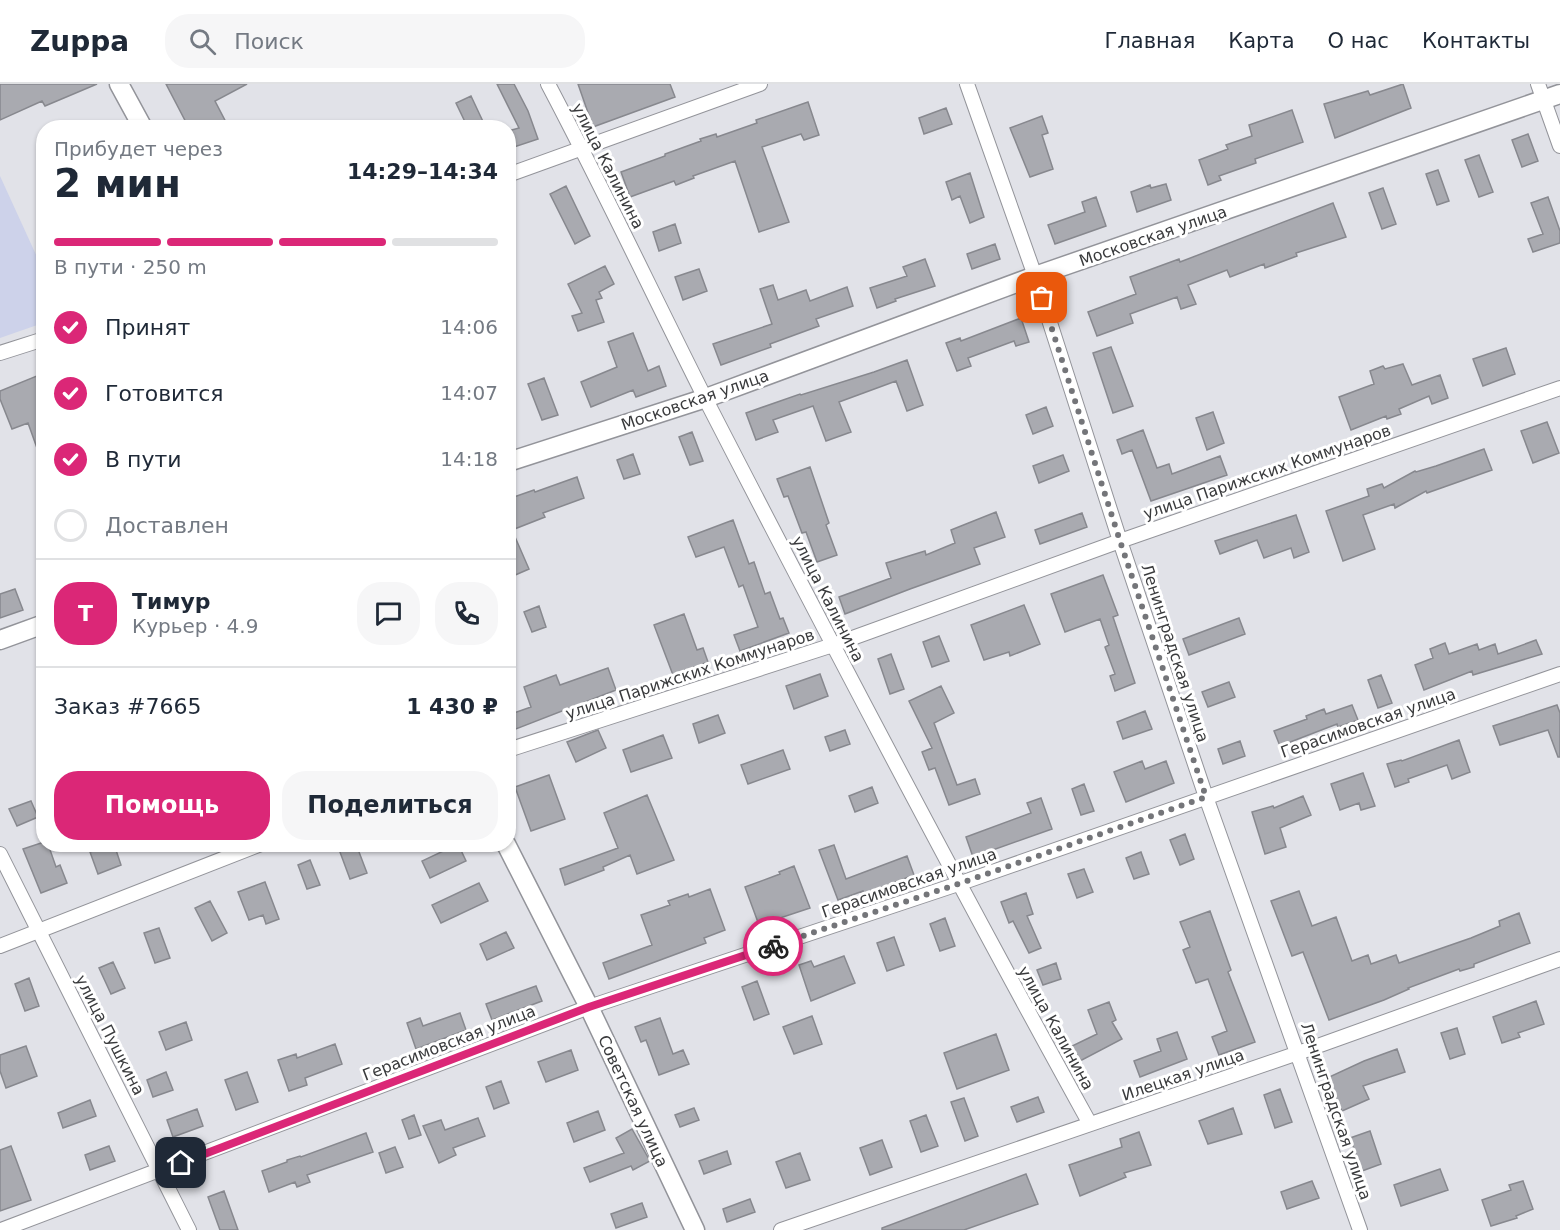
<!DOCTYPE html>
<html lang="ru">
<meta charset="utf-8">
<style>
:root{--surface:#fff;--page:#f6f6f7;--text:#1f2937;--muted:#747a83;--line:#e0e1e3;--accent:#db2777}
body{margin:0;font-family:"DejaVu Sans",sans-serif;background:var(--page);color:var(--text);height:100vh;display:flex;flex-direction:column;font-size:22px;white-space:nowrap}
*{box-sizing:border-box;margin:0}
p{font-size:20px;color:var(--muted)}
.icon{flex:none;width:33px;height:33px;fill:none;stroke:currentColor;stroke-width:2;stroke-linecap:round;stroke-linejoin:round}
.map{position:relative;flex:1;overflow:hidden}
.side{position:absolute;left:36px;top:36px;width:480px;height:732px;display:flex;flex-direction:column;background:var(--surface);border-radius:24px;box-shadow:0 2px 4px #0004}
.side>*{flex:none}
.pin{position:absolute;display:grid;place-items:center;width:51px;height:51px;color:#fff;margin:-26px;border-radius:12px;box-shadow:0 3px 9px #0006}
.courier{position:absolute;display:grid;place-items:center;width:60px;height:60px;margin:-30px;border:4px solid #db2777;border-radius:50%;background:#fff;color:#222;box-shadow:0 2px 8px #0007}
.headline em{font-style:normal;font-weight:700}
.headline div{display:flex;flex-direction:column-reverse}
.headline{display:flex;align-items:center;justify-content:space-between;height:102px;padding:0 18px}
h1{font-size:39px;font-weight:700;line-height:45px}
.bar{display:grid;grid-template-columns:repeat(4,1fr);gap:9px 6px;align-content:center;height:72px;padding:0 18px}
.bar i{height:8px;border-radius:4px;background:var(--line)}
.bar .active{background:var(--accent)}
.bar p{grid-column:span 4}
.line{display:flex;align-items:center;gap:15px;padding:0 18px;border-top:2px solid var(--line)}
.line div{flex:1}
.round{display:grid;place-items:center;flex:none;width:63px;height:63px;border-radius:24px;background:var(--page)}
ol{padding:0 18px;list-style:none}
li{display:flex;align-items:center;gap:18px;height:66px}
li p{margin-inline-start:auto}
li .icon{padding:6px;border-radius:50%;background:var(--accent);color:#fff;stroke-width:4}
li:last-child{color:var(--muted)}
li i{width:33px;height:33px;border:3px solid var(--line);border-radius:50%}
.button{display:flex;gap:12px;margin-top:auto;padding:12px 18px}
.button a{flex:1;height:69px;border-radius:24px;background:var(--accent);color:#fff;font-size:24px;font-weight:700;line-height:69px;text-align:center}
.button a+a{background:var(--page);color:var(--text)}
header{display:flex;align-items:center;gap:36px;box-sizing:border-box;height:84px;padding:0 30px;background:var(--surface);border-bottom:2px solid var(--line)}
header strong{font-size:28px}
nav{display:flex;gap:33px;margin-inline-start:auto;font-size:21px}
.search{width:420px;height:54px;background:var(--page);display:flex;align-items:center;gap:15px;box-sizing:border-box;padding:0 21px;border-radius:24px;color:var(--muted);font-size:22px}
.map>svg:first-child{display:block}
</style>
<header>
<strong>Zuppa</strong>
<div class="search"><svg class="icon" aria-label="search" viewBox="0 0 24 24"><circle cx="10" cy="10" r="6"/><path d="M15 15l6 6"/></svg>Поиск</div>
<nav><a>Главная</a><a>Карта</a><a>О нас</a><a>Контакты</a></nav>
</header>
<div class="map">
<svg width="1560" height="1146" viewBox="0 0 1560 1146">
<rect width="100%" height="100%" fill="#e1e2e8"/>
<!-- green -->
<path fill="#cdd2ea" d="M0 92 43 186V239L0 254Z"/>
<!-- building -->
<path fill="#a9aab0" stroke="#87888e" stroke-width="1.5" d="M0 0H97L45 22 42 17 0 36Z
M166 0H247L215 17 229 44H189Z
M497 0H514L528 27 538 55 508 65V47L519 44Z
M578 0H670L675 13 593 43Z
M1403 0 1411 24 1335 54 1324 20 1368 7 1370 11Z
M471 12 486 44H468L456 19Z
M808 18 819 51 804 56 801 50 762 63 789 138 759 148 735 77 693 92 694 94 676 101 674 97 630 113 621 88 665 72V70L701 57 700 55 716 50 717 53 757 39 756 36Z
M946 24 952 40 924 50 919 34Z
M1292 26 1303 58 1255 75 1256 79 1219 92 1221 96 1208 101 1199 76 1228 65 1226 61 1252 52 1249 41Z
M1042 32 1048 49 1042 51 1053 85 1030 93 1010 44Z
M1528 50 1538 77 1522 83 1512 56Z
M1479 71 1493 108 1479 113 1465 76Z
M1438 86 1449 117 1437 121 1426 90Z
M970 89 984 133 970 139 960 112 952 116 946 98Z
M1166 100 1171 116 1137 128 1131 108 1150 101 1151 104Z
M566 102 590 152 575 160 550 110Z
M1383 104 1396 140 1382 145 1369 109Z
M1096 113 1106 142 1055 160 1048 141 1085 128 1082 118Z
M1548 113 1560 147V159L1533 168 1528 155 1543 150 1531 119Z
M1333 119 1346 153 1296 169 1297 172 1265 184 1264 180 1230 193 1227 186 1188 201 1196 220 1181 225 1177 213 1130 230 1133 239 1097 252 1088 228 1136 210 1130 193 1179 175 1180 178Z
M675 140 681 159 659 167 653 148Z
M995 160 1000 175 972 185 967 170Z
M925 175 935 202 895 215 896 217 877 224 870 204 907 192 903 183Z
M605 182 614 200 599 208 602 214 596 216 604 238 578 247 572 232 582 229 568 200Z
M699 185 707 207 683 216 675 193Z
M773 201 778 216 806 206 810 217 847 203 853 222 816 235 819 242 770 260 771 263 721 281 713 260 772 240 760 205Z
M1021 234 1029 258 1016 262 1014 257 968 274 971 282 957 287 946 259 960 254 961 257Z
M633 249 648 287 659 282 666 302 636 313 633 306 591 323 581 298 617 283 608 258Z
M1111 263 1133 322 1113 329 1093 269Z
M1506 264 1515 290 1483 302 1473 275Z
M907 276 923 321 907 327 896 297 839 318 851 348 826 357 813 322 773 336 778 348 756 356 746 329 800 310 801 311 874 288Z
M1403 280 1412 301 1440 291 1448 314 1432 320 1429 312 1399 325 1401 330 1387 335 1386 332 1351 346 1339 313 1374 300 1370 287 1383 282 1385 285Z
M44 289V378H42L28 339 12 345 0 315V307Z
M544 294 558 331 542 336 528 300Z
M1046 323 1053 342 1033 350 1026 331Z
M1213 328 1224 359 1207 366 1196 334Z
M1547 338 1559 369 1533 379 1521 347Z
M1143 346 1157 384 1169 380 1172 390 1220 372 1227 391 1151 417 1132 366 1122 370 1117 356Z
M692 348 703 377 690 381 679 353Z
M1484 365 1492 386 1427 409 1426 407 1395 424 1394 420 1363 431 1375 465 1343 477 1326 427 1369 412 1367 405 1382 400 1384 404 1415 387 1416 388 1436 382Z
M633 370 640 390 624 395 617 376Z
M1063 371 1069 387 1039 399 1033 382Z
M810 383 829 439 826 441 837 471 817 478 806 448 802 449 788 412 784 413 777 395Z
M577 393 584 414 543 429 545 433 512 446 529 485 513 492 508 482V415L534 406 535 408Z
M996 428 1005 453 974 464 980 480 910 505 845 530 839 513 891 494 886 479 925 467 926 471 955 459 951 446Z
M1082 429 1087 443 1040 460 1035 446Z
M1296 431 1309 468 1294 474 1291 464 1264 474 1257 456 1220 470 1215 457Z
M733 436 749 480 754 478 765 510 770 508 780 535 783 534 789 549 740 567 734 551 758 543 743 501 739 503 724 463 696 473 688 453Z
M1103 491 1118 531 1113 533 1135 599 1115 607 1110 592 1115 590 1105 563 1109 561 1100 535 1065 548 1051 510Z
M15 505 23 526 0 534V510Z
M1024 521 1040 560 1010 572 1009 568 984 576 971 541Z
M539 522 546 543 532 548 524 528Z
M684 530 697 566 703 564 708 578 673 591 654 541Z
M1239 534 1245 550 1189 571 1183 555Z
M939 552 949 577 932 583 923 558Z
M1536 556 1542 570 1473 591 1472 587 1424 606 1415 581 1433 574 1430 565 1445 559 1449 570 1477 560 1479 566 1495 560 1498 570Z
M891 570 904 605 890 610 878 575Z
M608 584 616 606 508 648V631L531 623 524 603 556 591 560 601Z
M820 590 828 612 794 625 786 602Z
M1381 591 1392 619 1378 624 1368 596Z
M1229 598 1235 613 1208 623 1202 608Z
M941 602 954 629 934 639 957 701 975 695 980 710 949 721 935 684 929 686 922 668 932 664 909 617Z
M1352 621 1358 636 1338 643 1337 640 1280 662 1274 647 1307 635 1306 632 1324 625 1326 630Z
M1557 621 1560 629V673H1558L1548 646 1500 661 1493 642Z
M1145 627 1152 645 1123 655 1117 638Z
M718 631 725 649 699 659 693 640Z
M598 646 606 664 576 678 567 658Z
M845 646 850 660 830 667 825 653Z
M663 651 672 674 631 688 623 666Z
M1459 656 1470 688 1452 695 1447 681 1408 695 1409 698 1395 703 1387 680 1401 676 1402 677Z
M1240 657 1245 672 1223 680 1218 665Z
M783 666 790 685 748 700 741 681Z
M1142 677 1145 685 1166 677 1174 699 1126 718 1114 688Z
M1363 689 1375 722 1361 726 1359 719 1340 726 1331 700Z
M549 691 565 735 531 747 515 703Z
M1084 700 1094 727 1081 731 1072 705Z
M872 703 878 719 855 728 849 712Z
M647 711 674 776 637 790 630 771 603 783 604 786 565 801 560 785 618 764 604 729Z
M1303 712 1311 731 1280 744 1286 763 1265 770 1252 728 1273 722 1274 724Z
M1041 714 1052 745 973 773 966 753 1031 729 1027 719Z
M31 717 38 733 17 742 9 725Z
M1185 750 1194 775 1180 781 1170 756Z
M44 758V760H48L56 783 60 781 67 799 41 809 23 765Z
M114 760 121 781 98 790 90 768Z
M337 760H356L367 789 350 795Z
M458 760 466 777 430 794 422 777Z
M834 761 846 795 907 772 914 791 864 810 863 807 838 816 819 766Z
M1141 768 1149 790 1134 795 1126 774Z
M310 776 320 801 307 805 298 781Z
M794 782 810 824 759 841 745 803 780 790 779 788Z
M1084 785 1093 808 1077 814 1068 790Z
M265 798 279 835 266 840 263 831 249 836 238 808Z
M479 799 488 817 441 839 432 821Z
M710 805 725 846 704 854 706 859 609 895 603 879 652 861 641 831 670 821 668 817 688 810 689 813Z
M1299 807 1312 842 1336 833 1352 877 1368 871 1371 880 1396 871 1399 879 1471 854 1500 842 1499 837 1519 829 1530 859 1474 880V883L1460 887 1459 885 1408 904 1409 905 1384 916 1329 936 1303 868 1292 872 1271 817Z
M1026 809 1033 830 1027 832 1041 864 1029 869 1013 837 1009 839 1001 818Z
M210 817 227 849 212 857 195 824Z
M1210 827 1231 886 1228 888 1255 958 1219 971 1212 953 1227 947 1208 895 1196 899 1183 866 1190 863 1180 838Z
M945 834 955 862 940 867 930 840Z
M159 844 170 874 155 879 144 849Z
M506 848 514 864 487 876 480 860Z
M894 853 904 881 887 887 877 859Z
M844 872 855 899 811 917 799 881 811 877 814 883Z
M113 878 125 904 111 910 99 884Z
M1056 879 1061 895 1043 901 1037 886Z
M29 894 39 922 25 927 15 900Z
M757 897 769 930 754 936 742 903Z
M536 902 542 917 492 936 486 920Z
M1536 917 1544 940 1518 949 1520 953 1502 959 1493 933Z
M1109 918 1116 936 1112 938 1122 955 1080 977 1072 962 1097 950 1088 926Z
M460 929 466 946 416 965 407 939 420 934 423 942Z
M812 932 822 960 794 970 783 943Z
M660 934 673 970 683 966 689 980 659 991 646 956 641 958 635 943Z
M186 938 192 956 166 966 159 948Z
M1457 944 1465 970 1450 975 1441 949Z
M1177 948 1187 975 1140 993 1134 977 1161 967 1157 955Z
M996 950 1009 986 957 1005 944 969Z
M335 960 342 980 305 994 307 1001 289 1007 278 976 296 970 297 974Z
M26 962 37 992 6 1004 0 987V971Z
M1397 965 1405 988 1363 1002 1369 1015 1342 1027 1327 994 1364 977Z
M571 966 578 986 546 998 538 978Z
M166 988 173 1006 153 1013 147 996Z
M247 988 258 1018 236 1026 225 996Z
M501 997 509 1019 494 1025 486 1003Z
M1280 1005 1292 1038 1275 1044 1264 1011Z
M1038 1013 1044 1028 1017 1038 1011 1023Z
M964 1014 978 1052 965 1057 951 1018Z
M90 1016 96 1032 63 1044 58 1029Z
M694 1024 699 1036 680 1043 675 1031Z
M1233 1024 1242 1050 1208 1060 1199 1037Z
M197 1025 203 1042 173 1053 167 1036Z
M598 1027 605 1046 574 1058 567 1039Z
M414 1031 421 1051 409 1055 402 1036Z
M926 1031 938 1062 921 1068 910 1037Z
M478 1034 485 1052 453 1064 456 1071 439 1079 423 1042 441 1036 445 1046Z
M632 1045 650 1077 633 1086 631 1082 590 1098 584 1084 624 1069 616 1054Z
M1370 1047 1381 1080 1362 1087 1350 1054Z
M1139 1048 1151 1081 1124 1089 1126 1093 1080 1112 1069 1081 1122 1063 1120 1055Z
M366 1049 373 1068 307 1091 310 1098 297 1103 295 1098 269 1108 262 1087 287 1078V1076L300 1072 301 1073Z
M882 1056 892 1083 870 1091 860 1064Z
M11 1062 31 1116 0 1127V1066Z
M109 1062 115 1077 90 1086 85 1071Z
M395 1063 403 1083 386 1089 379 1069Z
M727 1067 731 1080 704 1090 699 1077Z
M800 1069 810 1096 786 1104 776 1078Z
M1440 1085 1448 1106 1401 1122 1394 1101Z
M1026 1090 1038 1120 964 1146H882V1144Z
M1312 1097 1319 1114 1287 1125 1281 1108Z
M1523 1097 1533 1125 1516 1132 1517 1134 1491 1142 1482 1116 1511 1106 1509 1101Z
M224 1107 238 1146H220L208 1113Z
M750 1115 755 1128 727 1138 723 1125Z
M642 1119 647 1133 616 1144 611 1130Z"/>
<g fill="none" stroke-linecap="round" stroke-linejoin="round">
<defs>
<path id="minor" d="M548 0C603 104 653 211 706 316 831 559 958 801 1090 1040
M967 0 1035 192 1120 457 1206 713 1360 1146
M1538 0 1560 62
M508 91 760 0
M0 269 44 255
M508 666 833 561 1120 457 1560 304
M0 770 189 1146
M0 862 261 760
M1 1146 589 923 958 800 1560 590
M781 1146 1298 969 1560 875"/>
<path id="tertiary" d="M119 0 143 44
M508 378 706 314 1035 192 1560 10
M0 556 44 540
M506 760 589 923 695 1146"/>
</defs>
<!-- minor casing -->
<use href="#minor" stroke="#93949a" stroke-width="16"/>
<!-- tertiary casing -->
<use href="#tertiary" stroke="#93949a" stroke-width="21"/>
<!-- minor -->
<use href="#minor" stroke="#fff" stroke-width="14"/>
<!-- tertiary -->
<use href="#tertiary" stroke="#fff" stroke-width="18"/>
</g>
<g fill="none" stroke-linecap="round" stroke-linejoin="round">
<!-- done -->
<path stroke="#747579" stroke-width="6" stroke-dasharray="0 10.8" d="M773 862 958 800 1206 713 1120 457 1042 214"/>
<!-- route -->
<path stroke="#db2777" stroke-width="8" d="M181 1079 589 923 773 862"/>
</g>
<g text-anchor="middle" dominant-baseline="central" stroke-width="6" stroke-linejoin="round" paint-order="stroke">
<!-- street labels -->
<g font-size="16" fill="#3a3b3d" stroke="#fff">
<text transform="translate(608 82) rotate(63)">улица Калинина</text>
<text transform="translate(1153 152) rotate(-19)">Московская улица</text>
<text transform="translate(695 316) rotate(-19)">Московская улица</text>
<text transform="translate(1267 388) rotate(-19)">улица Парижских Коммунаров</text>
<text transform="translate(828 515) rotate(63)">улица Калинина</text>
<text transform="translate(1175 569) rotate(72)">Ленинградская улица</text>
<text transform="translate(690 590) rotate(-18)">улица Парижских Коммунаров</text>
<text transform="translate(1368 639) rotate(-19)">Герасимовская улица</text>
<text transform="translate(909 799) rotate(-19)">Герасимовская улица</text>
<text transform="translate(1056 944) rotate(61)">улица Калинина</text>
<text transform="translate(110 951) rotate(63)">улица Пушкина</text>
<text transform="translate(449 959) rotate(-21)">Герасимовская улица</text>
<text transform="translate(1183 991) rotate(-19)">Илецкая улица</text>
<text transform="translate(633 1017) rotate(65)">Советская улица</text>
<text transform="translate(1336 1027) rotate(71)">Ленинградская улица</text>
</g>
</g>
</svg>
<div class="pin" style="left:1042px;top:214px;background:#ea580c"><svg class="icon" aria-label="bag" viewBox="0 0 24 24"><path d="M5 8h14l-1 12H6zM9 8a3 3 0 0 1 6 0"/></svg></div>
<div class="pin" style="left:181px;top:1079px;background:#1f2937"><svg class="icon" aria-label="home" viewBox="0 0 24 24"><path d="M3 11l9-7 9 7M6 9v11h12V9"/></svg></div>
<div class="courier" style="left:773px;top:862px"><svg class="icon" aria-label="bike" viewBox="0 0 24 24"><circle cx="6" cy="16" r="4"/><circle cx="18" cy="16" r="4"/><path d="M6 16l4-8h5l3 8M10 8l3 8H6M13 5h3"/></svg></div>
<section class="side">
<div class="headline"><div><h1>2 мин</h1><p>Прибудет через</p></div><em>14:29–14:34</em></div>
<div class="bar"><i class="active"></i><i class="active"></i><i class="active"></i><i></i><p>В пути · 250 m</p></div>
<ol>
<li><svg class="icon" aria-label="check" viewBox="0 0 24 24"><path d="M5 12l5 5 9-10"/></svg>Принят<p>14:06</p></li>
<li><svg class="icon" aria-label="check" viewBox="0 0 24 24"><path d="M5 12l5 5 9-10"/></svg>Готовится<p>14:07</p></li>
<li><svg class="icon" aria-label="check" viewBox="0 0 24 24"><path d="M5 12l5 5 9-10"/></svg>В пути<p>14:18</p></li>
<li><i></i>Доставлен</li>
</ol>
<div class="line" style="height:108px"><b class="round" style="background:var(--accent);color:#fff">Т</b><div><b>Тимур</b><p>Курьер · 4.9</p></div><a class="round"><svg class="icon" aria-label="chat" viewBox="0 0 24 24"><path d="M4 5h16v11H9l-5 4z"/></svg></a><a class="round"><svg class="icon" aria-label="phone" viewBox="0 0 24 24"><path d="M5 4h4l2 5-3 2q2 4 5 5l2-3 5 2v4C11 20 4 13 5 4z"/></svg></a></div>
<div class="line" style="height:78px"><div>Заказ #7665</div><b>1 430 ₽</b></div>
<div class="button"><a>Помощь</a><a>Поделиться</a></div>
</section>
</div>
